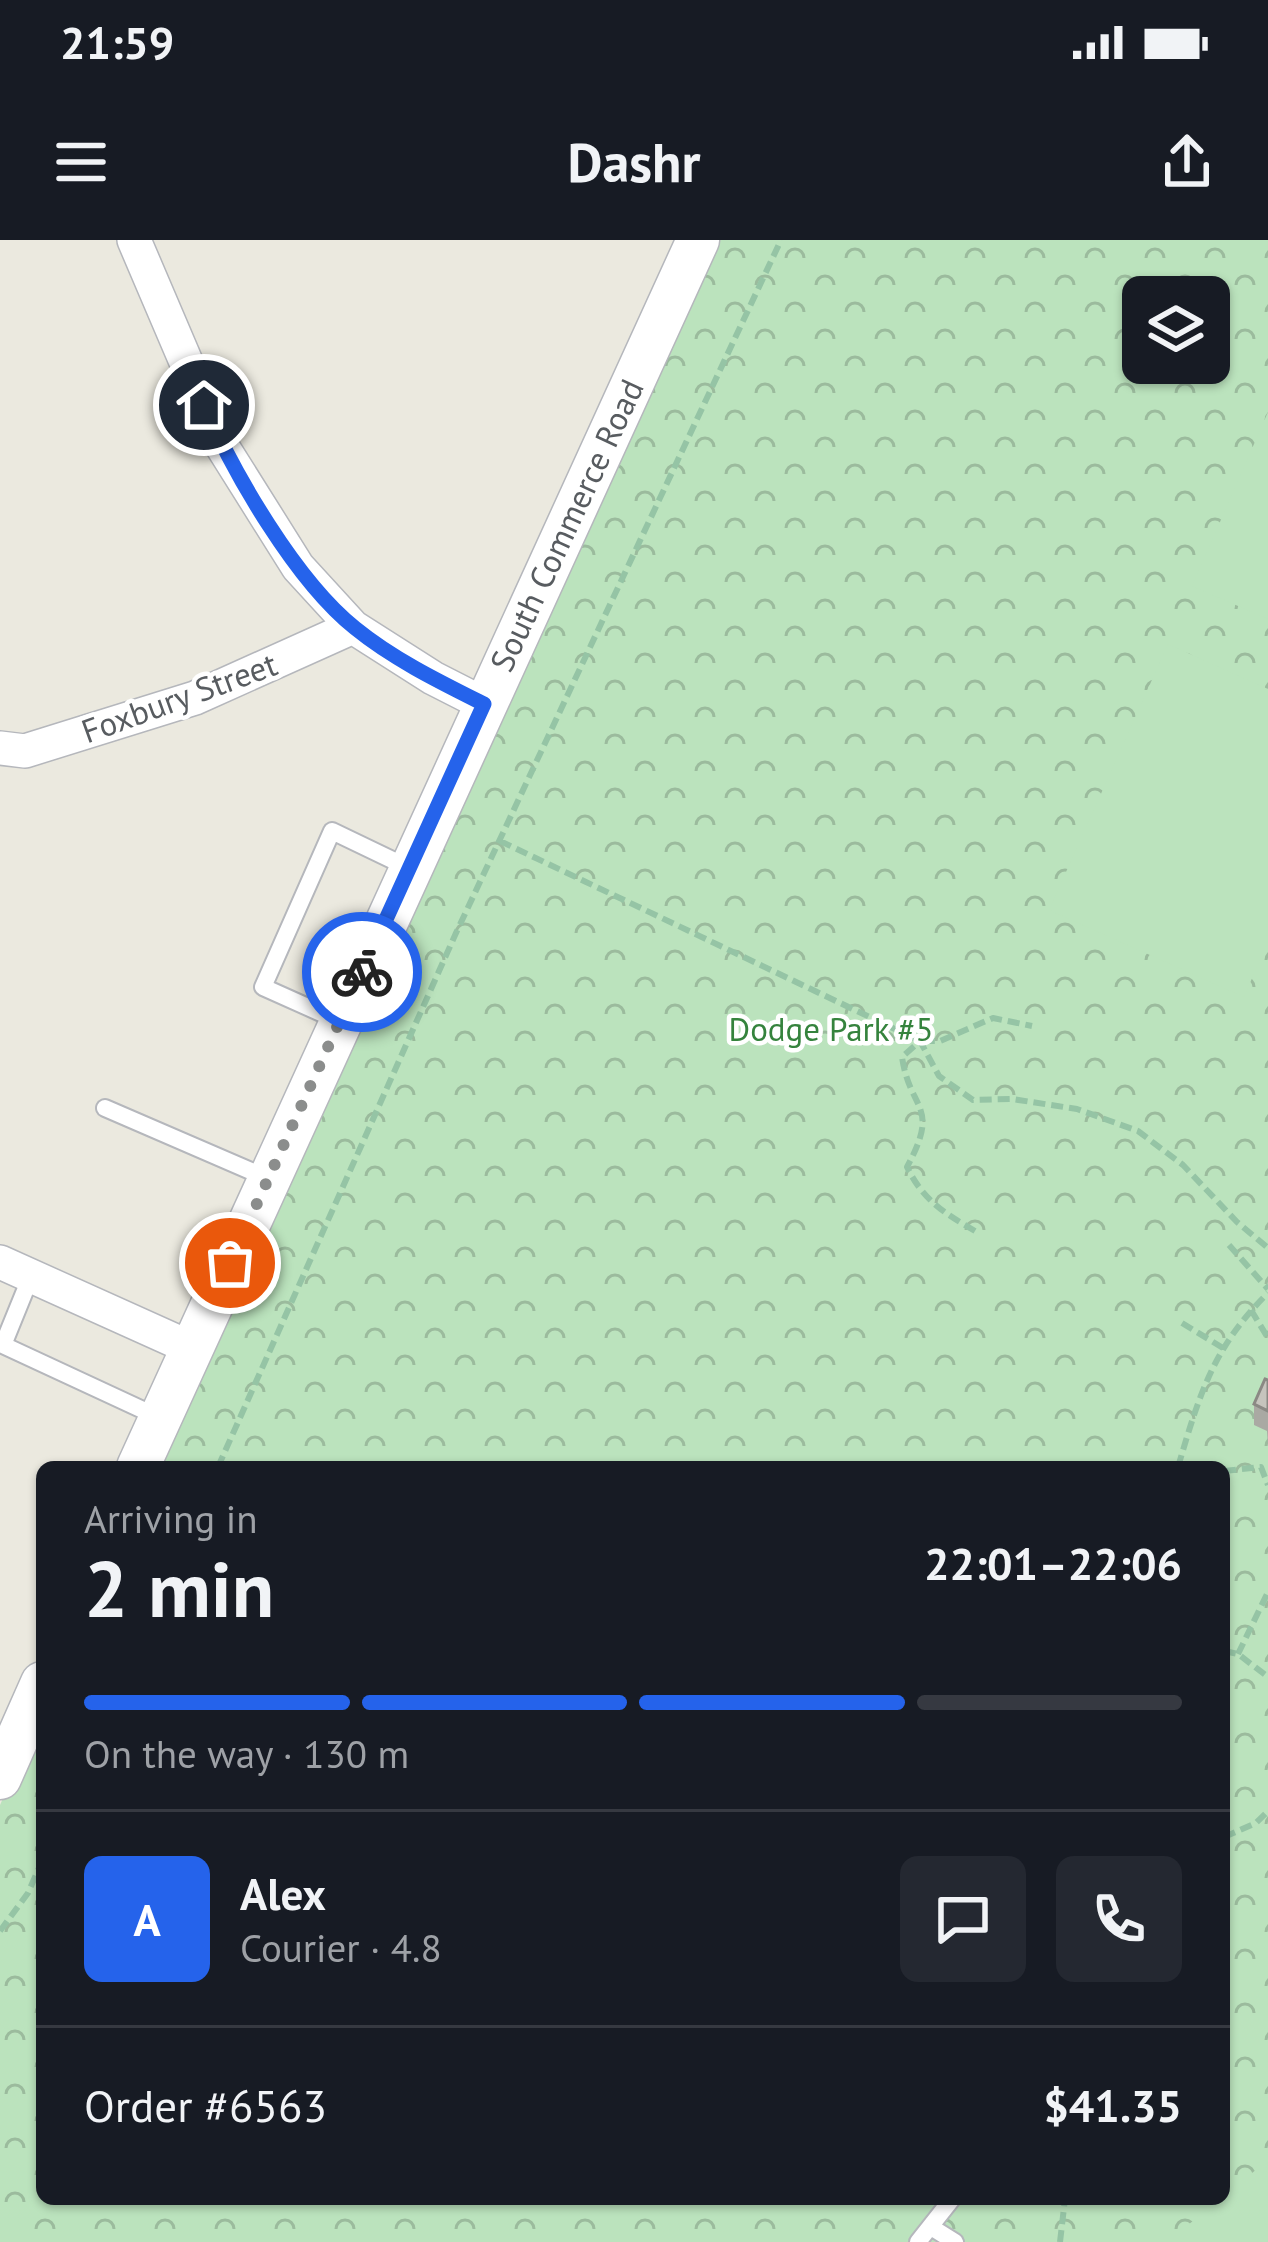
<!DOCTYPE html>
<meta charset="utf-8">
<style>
:root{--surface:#171b24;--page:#242831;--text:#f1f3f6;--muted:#9ea1a6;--line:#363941;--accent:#2563eb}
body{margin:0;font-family:"PT Sans",sans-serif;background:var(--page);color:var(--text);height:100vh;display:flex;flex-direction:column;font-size:45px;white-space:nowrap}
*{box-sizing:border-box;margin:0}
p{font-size:39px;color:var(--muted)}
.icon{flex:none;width:66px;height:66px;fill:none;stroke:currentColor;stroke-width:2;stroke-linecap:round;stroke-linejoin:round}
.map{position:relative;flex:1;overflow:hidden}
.sheet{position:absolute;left:36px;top:1221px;width:1194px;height:744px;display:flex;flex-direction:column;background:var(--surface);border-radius:18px;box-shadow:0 3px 9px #0004}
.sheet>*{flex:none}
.tools{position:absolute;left:1122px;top:36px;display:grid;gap:24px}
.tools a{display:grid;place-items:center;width:108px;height:108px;border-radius:18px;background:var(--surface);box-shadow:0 3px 9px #0004;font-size:60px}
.pin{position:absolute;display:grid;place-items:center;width:102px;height:102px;color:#fff;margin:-51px;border:6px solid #fff;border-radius:50%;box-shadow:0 3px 12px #0007}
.courier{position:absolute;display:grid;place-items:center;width:120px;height:120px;margin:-60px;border:9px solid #2563eb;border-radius:50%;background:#fff;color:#222;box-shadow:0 3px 15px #0007}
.summary em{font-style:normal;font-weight:800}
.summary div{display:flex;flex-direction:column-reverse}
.summary{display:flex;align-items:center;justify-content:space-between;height:204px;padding:0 48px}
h1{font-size:78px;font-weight:800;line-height:90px}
.bar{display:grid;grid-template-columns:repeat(4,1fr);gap:18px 12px;align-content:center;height:144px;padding:0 48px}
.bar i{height:15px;border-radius:9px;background:var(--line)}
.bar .on{background:var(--accent)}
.bar p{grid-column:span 4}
.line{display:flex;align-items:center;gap:30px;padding:0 48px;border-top:3px solid var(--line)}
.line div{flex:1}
.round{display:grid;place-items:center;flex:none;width:126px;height:126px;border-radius:18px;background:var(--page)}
.status{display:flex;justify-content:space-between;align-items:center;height:84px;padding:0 60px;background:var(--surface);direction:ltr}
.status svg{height:33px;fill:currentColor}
header{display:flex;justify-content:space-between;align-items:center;height:156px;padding:0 48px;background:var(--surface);font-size:54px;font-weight:800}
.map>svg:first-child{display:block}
</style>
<div class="status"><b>21:59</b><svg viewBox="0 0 49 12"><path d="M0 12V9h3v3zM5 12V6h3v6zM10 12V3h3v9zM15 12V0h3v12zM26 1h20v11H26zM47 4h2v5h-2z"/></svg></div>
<header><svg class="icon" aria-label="menu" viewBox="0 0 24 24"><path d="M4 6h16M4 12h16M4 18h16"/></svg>Dashr<svg class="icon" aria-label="share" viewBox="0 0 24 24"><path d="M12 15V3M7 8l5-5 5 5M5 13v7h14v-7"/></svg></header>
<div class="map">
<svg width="1268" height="2002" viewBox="0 0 1268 2002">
<defs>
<pattern id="forest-crowns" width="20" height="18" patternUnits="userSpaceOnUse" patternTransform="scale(3)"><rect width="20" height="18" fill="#bbe3bd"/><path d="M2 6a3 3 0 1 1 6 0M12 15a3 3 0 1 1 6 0" fill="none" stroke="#9bbb9d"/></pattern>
</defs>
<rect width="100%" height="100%" fill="#ebe9df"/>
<!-- forest -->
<path fill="url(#forest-crowns)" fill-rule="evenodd" d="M709 0H1268V2002H0V1565L42 1472V1959H1224V1227H153ZM1143 57H1209V123H1143Z"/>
<!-- pitch -->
<path fill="#bbe3bd" d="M1268 172V379L1192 346Z
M1168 404 1268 449V701L1244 757 1049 670Z
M1268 1920V2002H1167Z"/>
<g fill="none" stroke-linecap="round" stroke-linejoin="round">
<defs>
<path id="service" d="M339 781 263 747 332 591 409 628
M105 868 267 938
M31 1036 3 1105 158 1177
M931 1987 955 2002
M918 2002 952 1959"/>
<path id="minor" d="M134 0 222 206 298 327 353 387 433 438 484 464
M0 508 25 511 195 458 353 387
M0 1022 191 1108"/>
<path id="tertiary" d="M138 1227 698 0
M0 1538 42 1443"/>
</defs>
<!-- service casing -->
<use href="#service" stroke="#b5b7bc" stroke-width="20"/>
<!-- minor casing -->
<use href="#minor" stroke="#b5b7bc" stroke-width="36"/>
<!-- tertiary casing -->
<use href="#tertiary" stroke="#b5b7bc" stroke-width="45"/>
<!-- path -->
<path stroke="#95c4a5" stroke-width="6" stroke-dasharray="12 6" stroke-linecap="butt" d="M500 601 920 801H940L993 778 1032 786
M975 991C944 973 923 960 907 927 941 864 910 872 902 817L920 801 939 836 973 860 1012 859 1077 869 1138 891 1183 925 1237 982 1268 1008
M1229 1005 1268 1049
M1251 1070 1268 1098
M1182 1083 1223 1108
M218 1227 456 693 781 0
M1178 1227C1199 1156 1213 1107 1268 1053
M1224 1231 1261 1227 1268 1245
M1224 1411 1238 1414 1268 1437
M1238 1414 1268 1352
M1224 1597 1256 1583 1268 1571
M0 1691 28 1653 42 1621
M1060 2002 1065 1959"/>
<!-- service -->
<use href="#service" stroke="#fff" stroke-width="16"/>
<!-- minor -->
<use href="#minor" stroke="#fff" stroke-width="33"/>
<!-- tertiary -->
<use href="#tertiary" stroke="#fff" stroke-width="42"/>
</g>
<!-- wall -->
<path fill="#aaa9a3" d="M1268 1140V1206L1267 1191 1254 1185V1164Z"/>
<!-- building -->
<path fill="#c6c4bd" stroke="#8b8984" stroke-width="3" d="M1265 1139 1268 1140V1171L1254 1164Z"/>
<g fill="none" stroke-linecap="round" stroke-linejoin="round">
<!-- done -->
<path stroke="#8b8d8c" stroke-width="12" stroke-dasharray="0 21.6" d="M230 1023 362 732"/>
<!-- route -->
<path stroke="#2563eb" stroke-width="15" d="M204 165C234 234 296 341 355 388 393 419 440 442 484 464L362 732"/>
</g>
<g text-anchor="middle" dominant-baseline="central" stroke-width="9" stroke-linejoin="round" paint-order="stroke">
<!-- street labels -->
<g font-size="33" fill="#585c60" stroke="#fff">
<text transform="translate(566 285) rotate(-65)">South Commerce Road</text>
<text transform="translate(179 457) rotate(-20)">Foxbury Street</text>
</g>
<!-- park labels -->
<g font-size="33" fill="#35833d" stroke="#fff">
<text x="831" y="788">Dodge Park #5</text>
</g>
</g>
</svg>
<div class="tools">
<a><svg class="icon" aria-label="layers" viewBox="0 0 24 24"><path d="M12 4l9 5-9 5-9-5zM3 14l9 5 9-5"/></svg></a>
</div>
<div class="pin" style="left:230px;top:1023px;background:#ea580c"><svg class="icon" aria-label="bag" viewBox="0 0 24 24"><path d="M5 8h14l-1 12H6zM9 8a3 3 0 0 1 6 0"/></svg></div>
<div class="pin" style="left:204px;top:165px;background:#1f2937"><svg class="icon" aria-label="home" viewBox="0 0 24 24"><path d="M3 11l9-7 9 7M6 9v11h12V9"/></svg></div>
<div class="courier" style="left:362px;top:732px"><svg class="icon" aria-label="bike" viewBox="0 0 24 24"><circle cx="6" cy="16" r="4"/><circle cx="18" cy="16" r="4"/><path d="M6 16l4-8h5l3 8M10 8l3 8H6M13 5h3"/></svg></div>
<section class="sheet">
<div class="summary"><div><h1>2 min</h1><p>Arriving in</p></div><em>22:01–22:06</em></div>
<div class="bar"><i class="on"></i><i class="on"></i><i class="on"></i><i></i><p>On the way · 130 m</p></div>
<div class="line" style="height:216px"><b class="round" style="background:var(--accent);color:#fff">A</b><div><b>Alex</b><p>Courier · 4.8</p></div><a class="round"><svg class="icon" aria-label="chat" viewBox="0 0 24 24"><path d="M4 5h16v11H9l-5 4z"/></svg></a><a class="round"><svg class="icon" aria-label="phone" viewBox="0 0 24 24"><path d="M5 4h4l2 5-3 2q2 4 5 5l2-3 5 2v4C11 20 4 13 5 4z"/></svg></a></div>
<div class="line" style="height:156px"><div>Order #6563</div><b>$41.35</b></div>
</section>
</div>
